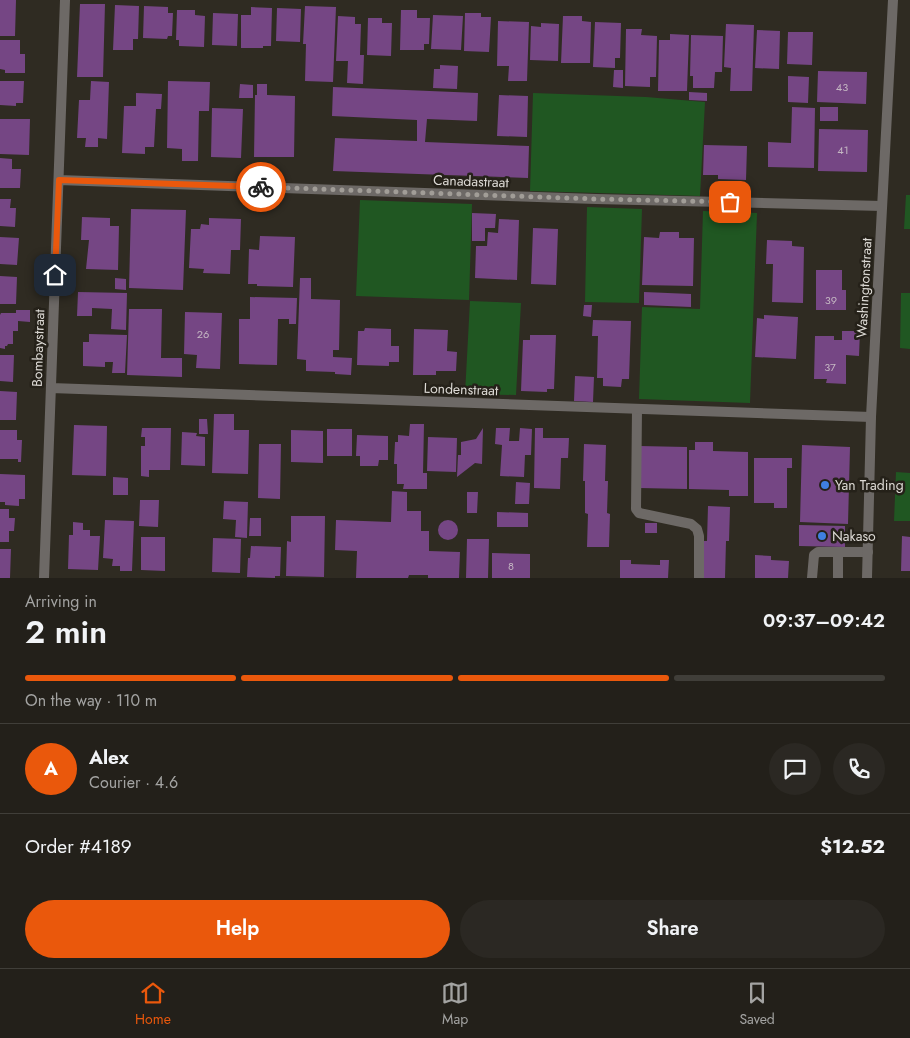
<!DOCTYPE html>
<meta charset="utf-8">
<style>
:root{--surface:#23201a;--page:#2b2823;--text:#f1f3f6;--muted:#a3a3a2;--line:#403e39;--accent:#ea580c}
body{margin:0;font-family:Jost,sans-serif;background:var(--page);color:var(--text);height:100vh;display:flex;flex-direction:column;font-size:19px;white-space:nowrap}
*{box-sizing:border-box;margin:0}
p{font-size:16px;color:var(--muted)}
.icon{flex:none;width:28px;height:28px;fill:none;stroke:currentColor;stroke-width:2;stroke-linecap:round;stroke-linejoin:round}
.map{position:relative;height:578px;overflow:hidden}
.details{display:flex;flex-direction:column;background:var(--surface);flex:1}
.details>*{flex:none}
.pin{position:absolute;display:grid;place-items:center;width:42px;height:42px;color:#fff;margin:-21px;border-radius:10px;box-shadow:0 2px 8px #0006}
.courier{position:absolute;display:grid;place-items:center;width:50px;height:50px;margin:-25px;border:4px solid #ea580c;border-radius:50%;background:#fff;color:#222;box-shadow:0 1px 6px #0007}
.summary em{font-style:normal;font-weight:600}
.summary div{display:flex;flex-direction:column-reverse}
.summary{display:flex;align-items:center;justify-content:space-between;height:85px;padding:0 25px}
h1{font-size:32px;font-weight:600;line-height:38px}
.bar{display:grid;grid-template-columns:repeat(4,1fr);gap:8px 5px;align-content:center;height:60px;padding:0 25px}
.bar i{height:6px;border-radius:4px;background:var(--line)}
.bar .current{background:var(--accent)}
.bar p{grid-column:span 4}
.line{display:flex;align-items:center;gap:12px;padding:0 25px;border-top:1px solid var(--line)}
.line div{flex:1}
.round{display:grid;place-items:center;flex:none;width:52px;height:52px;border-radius:26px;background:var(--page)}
.cta{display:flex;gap:10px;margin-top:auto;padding:10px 25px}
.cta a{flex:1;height:58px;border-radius:30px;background:var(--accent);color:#fff;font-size:20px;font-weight:600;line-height:58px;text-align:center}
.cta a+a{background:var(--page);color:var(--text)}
.menu{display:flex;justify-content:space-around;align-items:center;height:70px;border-top:1px solid var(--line);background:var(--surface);font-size:14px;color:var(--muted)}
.menu a{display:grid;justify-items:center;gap:2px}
.menu .current{color:var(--accent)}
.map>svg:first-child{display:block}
</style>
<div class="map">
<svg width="910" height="578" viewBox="0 0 910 578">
<rect width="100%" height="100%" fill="#2f2b22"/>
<!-- grass -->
<path fill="#205722" d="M533 93 646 97 705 102 700 196 530 191Z
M906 195H910V229H904Z
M360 200 472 204 469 300 356 296Z
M587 207 642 209 639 303 585 302Z
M703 211 757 213 750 403 639 399 642 307 700 309Z
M901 293H910V349L900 348Z
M470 301 521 303 516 395 465 394Z
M896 472 910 473V521H894Z"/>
<!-- building -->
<path fill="#754684" d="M0 0H16L15 36H0Z
M80 4H105L103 77H77Z
M115 5 139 6 138 39H133V50H113Z
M144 6 168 7V13H173L172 36H168L167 39 143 38Z
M305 6 336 7 333 82 305 81 306 44H303Z
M251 7 272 8 271 46H263V48H241V15H251Z
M277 8 301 9 300 42 276 41Z
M177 10H195V15L205 16 204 47 179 46V40H176Z
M401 10H417V18H430L429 44H424V50H400Z
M213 13 238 14 237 46 212 45Z
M465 13H481V17H491L489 52 464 51Z
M433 15 463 16 461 50 431 49Z
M338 16 355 17V24H361L360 55H364L363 84 347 83 348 61H336Z
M563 16H582V21L591 22 590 63H561Z
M368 18H382V23H392L391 56 367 55Z
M498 21 529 22 527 81H508L509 66H497Z
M595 22 621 23 620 58H615V68L593 67Z
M541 23 559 24 558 61 530 60 531 26 541 27Z
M726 24 754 25 752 91H730L731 68 724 67Z
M626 29H642L641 35 657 36 656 77H650V87L625 86Z
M757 30 780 31 779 69 755 68Z
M788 32H813L812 65 787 64Z
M670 34 689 35 687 91H658L659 40H670Z
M691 35 723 36 722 72H715L714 88H693V76H690Z
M0 40H20V54H25V73H5V70L0 69Z
M440 65 458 66 457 89 433 88 434 69H440Z
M614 70H623V88L613 87Z
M818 71 867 72 866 104 817 102Z
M788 76 809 77 808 103 788 102Z
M0 81H24L23 103H16V106L0 105Z
M91 81 109 82 107 139 98 138V147H85L86 138H77L79 100H90Z
M168 81 210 82 209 111H199L198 161H182V149L167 148Z
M240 84 253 85V98H239Z
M257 84H267V95L295 96 294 157H254L255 95H257Z
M333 87 478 93 477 121 427 119 425 142 529 146 528 178 333 171 335 138 417 141V120L332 116Z
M689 92 707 93V101L689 100Z
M136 93 162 94 161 109H156L154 147H145V154L122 153 124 106H136Z
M499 95 528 96 527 137 497 136Z
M792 107 815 108 814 168 768 167V142L791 143Z
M820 107H838V121H820Z
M212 108 243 109 241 158 211 157Z
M0 119H30L29 155 0 154Z
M819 129 868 130 867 172 818 171Z
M704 145 747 146 746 180 718 179V175H703Z
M0 158 12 159V169H21L20 188H0Z
M0 199H11L10 208H16L15 227 0 226Z
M131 209 186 210 183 290 129 288Z
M472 213 496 214 495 228H485V241H472Z
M82 217 110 218V226H119L118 270 86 269 89 240H81Z
M209 218 241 219 240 250H231L230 274 203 273 204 269 189 268 191 229H200L201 224 209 225Z
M499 219 519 220 517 280 475 278 476 246H487L488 232 498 233Z
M533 228 558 229 556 285 531 284Z
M660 232H679V238H694L693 286 642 285 644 237 659 238Z
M260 236 295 237 293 287 257 286V284H248L249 249 259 250Z
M0 237 19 238 17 265 0 264Z
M767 240 792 241V246L804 247 803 303 772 302 773 264H766Z
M816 270H842V290H846V310H816Z
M0 276 17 277 16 304H0Z
M115 278 126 279V290L115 289Z
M300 278H311V299L340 300 339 350H333V357L352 358 351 375 335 374V372L306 371V360L297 359Z
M78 292 127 293 126 330 111 329 112 309 92 308V316H77Z
M644 292 691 294V307L644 305Z
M250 297 297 298 296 324H289V319H278L277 365 239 364V319H250Z
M584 305H592L591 317 583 316Z
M129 309H162L161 358H182V377L127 375Z
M16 310H30V322L18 321V331H13V344H8L7 346H5V349L0 348V315L1 313H16Z
M185 312 222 313 220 369 196 368 197 355 184 354Z
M764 315 798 317 796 359 755 357 757 318 764 319Z
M593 320 631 321 629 379H622L621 387 603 386V378H597L598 336H592Z
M365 328 391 329V346H399V362H389V366L357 365 358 331H364Z
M414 329 448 330 447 351 457 352 456 371H436V375H413Z
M842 331H860L859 356 846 355V384L826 383 827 379H814L815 336H834V340H842Z
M89 334 127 335 125 373H112L113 362H105V367L83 366V342H89Z
M530 335H556L554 389H547V392L521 391 523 340H530Z
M0 355H14L13 382 0 381Z
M575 376 594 377 593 402 574 401Z
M0 391 17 392 16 420H0Z
M214 414H234V430H249L248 474 212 473Z
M199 419H207L208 434H199Z
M410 424H424L423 473H427V489H403L404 484H397V464H394L395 442H398V435L409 436Z
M74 425 107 426 106 476 72 475Z
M142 428H171L170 470H149V477L141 476V446H145V437H141Z
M483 428 482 464 475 463 457 477 458 455H461V442L476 439Z
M496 428H510L509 441H519L520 428 532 429 531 455H525L524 477 500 476 502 445 495 444Z
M535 428H543V438H569L568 458H561L560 489 534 488Z
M327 429H352V456H327Z
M0 430H17V440H22L21 462H18V459H0Z
M291 430 323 431V463L291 462Z
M182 432 197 433 196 436 205 437V466L181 465Z
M357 435 388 436V460H379L378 466H360V456H356Z
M428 437 457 438 456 472 427 471Z
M695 442H713V451L748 452V496H729V490L689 489V450H695Z
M259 444H281L280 499 258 498Z
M584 444 606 445 605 481H608L607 513 610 514 609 547H587L588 514 585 513V481H583Z
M802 445 850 447 848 524 800 522Z
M639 446 687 447V489L639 488Z
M754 458H792V468H787V508H774V503H754Z
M0 474 25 475V499H19V506L5 505V502H0Z
M113 477 128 478V495H113Z
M516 482 530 483 529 504H515Z
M392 491 407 492V511H421V531H429V551L460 552 459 578H428V575H409L408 578H356L357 551 335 550 336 520 391 522Z
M467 492H478L477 513H467Z
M140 500H159L158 527 139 526Z
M224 501 248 502 247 538 235 537 236 520 223 519Z
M708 506 730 507 729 541H726L725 578H702L703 541H707Z
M0 509H9V518H15L14 531H9V542H0Z
M497 512 528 513V527H497Z
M291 516H325L324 577 286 576 287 541 291 542Z
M250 518H261V536H249Z
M105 520 134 521 132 571H120V566H112L113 559 103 558Z
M438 530a10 10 0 1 1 20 0a10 10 0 1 1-20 0Z
M73 522 83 523V530H90V536H100L98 570 68 569 69 535H73Z
M645 523H657V533H645Z
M799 525 845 526V547L799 546Z
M902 536 910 537V571H901Z
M141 537H165V571L141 570Z
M213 538 241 539 240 573 212 572Z
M467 539H489L488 578H466Z
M251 546 281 547 280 576H275V578L247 577 248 558H250Z
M0 549H11L10 578H0Z
M492 553 530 554V578H492Z
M755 555 771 556V560L789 561 788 578H755Z
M620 560H631V564L660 565V560H669L668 578H620Z"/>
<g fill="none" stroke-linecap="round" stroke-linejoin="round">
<!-- service -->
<path stroke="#6d6966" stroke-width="10" d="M637 409 636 509 639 513 691 524 697 529 699 536V578
M838 552V578
M812 578 814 555 818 552H868"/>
<!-- minor -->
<path stroke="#6d6966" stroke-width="10" d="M59 180 596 199 882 206
M51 388 871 417
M44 578 65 0"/>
<!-- tertiary -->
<path stroke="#6d6966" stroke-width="10" d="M867 578 871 417 893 0"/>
</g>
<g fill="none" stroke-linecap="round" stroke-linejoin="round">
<!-- done -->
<path stroke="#a19d97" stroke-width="5" stroke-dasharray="0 9" d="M261 187 596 199 730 202"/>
<!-- route -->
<path stroke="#ea580c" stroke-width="6" d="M55 275 59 180 261 187"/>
</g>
<!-- markers -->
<g fill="#3f7fe0" stroke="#252119" stroke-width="2">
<circle cx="825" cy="485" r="5"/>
<circle cx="822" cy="536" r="5"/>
</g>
<g text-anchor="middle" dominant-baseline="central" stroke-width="5" stroke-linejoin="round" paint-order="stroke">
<!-- number labels -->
<g font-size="11" fill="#c4b6c2">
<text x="842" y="87">43</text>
<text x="843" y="150">41</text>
<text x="831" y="300">39</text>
<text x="203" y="334">26</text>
<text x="830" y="367">37</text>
<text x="511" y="566">8</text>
</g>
<!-- street labels -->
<g font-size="14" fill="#dedbd6" stroke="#252119">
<text transform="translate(471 181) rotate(2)">Canadastraat</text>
<text transform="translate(864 288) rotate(-87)">Washingtonstraat</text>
<text transform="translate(38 348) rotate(-88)">Bombaystraat</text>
<text transform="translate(461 389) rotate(2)">Londenstraat</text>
</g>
<!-- poi labels -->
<g font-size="14" fill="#dedbd6" stroke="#252119" text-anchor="start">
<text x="835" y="485">Yan Trading</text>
<text x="832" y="536">Nakaso</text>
</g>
</g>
</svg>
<div class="pin" style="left:730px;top:202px;background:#ea580c"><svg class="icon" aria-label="bag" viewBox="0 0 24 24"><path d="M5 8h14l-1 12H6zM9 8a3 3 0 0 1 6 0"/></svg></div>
<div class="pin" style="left:55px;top:275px;background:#1f2937"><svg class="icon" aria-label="home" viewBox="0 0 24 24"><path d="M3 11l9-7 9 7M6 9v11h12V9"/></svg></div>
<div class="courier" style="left:261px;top:187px"><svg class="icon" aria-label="bike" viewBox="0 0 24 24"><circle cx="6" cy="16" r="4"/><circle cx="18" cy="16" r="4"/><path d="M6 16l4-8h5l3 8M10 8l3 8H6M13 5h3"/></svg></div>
</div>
<section class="details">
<div class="summary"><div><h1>2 min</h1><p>Arriving in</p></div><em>09:37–09:42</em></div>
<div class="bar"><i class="current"></i><i class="current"></i><i class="current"></i><i></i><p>On the way · 110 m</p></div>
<div class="line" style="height:90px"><b class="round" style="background:var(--accent);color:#fff">A</b><div><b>Alex</b><p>Courier · 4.6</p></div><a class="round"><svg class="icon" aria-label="chat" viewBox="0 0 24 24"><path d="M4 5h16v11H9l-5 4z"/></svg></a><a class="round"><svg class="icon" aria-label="phone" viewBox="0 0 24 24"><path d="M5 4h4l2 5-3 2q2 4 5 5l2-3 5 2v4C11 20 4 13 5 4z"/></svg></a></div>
<div class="line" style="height:65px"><div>Order #4189</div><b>$12.52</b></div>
<div class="cta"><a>Help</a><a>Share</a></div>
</section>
<nav class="menu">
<a class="current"><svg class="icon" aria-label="home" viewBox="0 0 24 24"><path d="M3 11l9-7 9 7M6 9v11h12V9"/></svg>Home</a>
<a><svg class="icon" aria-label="map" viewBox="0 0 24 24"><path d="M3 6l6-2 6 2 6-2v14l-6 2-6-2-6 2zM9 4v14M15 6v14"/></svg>Map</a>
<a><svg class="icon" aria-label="saved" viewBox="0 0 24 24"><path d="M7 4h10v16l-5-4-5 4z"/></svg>Saved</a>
</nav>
